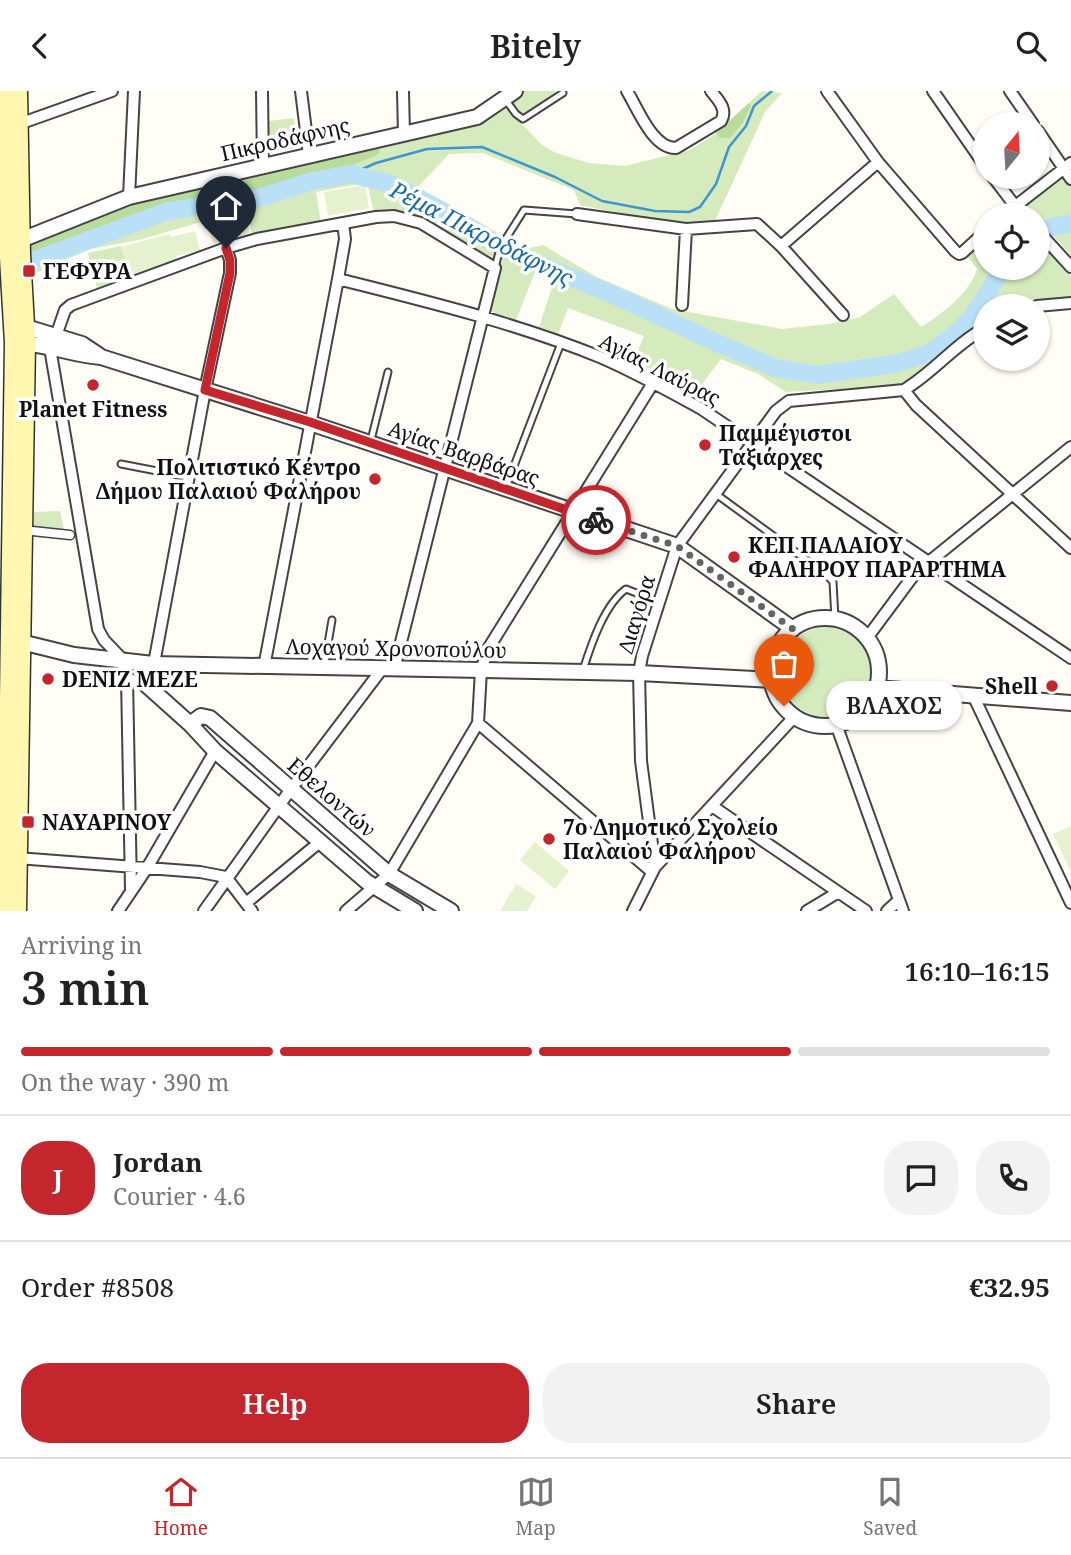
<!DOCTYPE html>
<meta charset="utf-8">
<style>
:root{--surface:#fff;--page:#f2f2f2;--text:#202124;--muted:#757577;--line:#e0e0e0;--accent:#c4262e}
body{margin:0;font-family:"Noto Serif",serif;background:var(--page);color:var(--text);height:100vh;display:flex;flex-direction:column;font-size:26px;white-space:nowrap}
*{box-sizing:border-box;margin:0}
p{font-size:23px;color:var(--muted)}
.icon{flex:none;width:38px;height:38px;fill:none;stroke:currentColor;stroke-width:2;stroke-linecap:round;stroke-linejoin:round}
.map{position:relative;height:820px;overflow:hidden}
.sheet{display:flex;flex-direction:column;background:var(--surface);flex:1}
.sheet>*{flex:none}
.needle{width:46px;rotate:18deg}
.fabs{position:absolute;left:973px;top:21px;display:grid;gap:14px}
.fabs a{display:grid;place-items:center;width:77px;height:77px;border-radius:50%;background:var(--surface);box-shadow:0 2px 5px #0004;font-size:35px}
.pin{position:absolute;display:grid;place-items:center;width:60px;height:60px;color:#fff;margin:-72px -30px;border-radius:50% 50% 50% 0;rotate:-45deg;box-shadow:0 0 7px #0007}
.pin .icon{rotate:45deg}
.courier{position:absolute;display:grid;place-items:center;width:70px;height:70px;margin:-35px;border:5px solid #c4262e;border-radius:50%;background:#fff;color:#222;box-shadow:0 2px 9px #0007}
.bubble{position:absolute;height:49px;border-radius:24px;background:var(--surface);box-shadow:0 2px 5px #0004;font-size:23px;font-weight:600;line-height:49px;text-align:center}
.overview em{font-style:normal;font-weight:600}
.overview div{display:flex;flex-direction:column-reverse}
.overview{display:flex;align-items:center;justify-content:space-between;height:119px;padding:0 21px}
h1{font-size:46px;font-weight:600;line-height:52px}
.bar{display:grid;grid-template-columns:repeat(4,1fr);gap:10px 7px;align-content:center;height:84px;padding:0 21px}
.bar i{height:9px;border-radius:5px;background:var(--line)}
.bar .active{background:var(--accent)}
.bar p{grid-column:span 4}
.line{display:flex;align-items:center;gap:18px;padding:0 21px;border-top:2px solid var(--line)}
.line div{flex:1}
.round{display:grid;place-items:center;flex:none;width:74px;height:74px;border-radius:28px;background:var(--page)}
.action{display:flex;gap:14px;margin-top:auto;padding:14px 21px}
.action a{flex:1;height:80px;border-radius:28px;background:var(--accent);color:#fff;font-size:28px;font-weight:600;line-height:80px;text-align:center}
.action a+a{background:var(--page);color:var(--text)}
header{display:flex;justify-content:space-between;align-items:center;height:91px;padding:0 21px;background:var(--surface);font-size:32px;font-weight:600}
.dock{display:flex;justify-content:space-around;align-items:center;height:98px;border-top:2px solid var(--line);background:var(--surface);font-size:19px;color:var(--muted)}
.dock a{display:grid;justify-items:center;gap:4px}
.dock .active{color:var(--accent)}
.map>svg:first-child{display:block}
</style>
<header><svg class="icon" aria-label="back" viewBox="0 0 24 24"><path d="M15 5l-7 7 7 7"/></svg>Bitely<svg class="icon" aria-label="search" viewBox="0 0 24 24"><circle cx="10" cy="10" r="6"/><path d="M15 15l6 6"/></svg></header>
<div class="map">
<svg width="1071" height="820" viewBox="0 0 1071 820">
<rect width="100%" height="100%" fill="#fffdf5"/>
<!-- green -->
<path fill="#d5ebbd" d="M524 0H555L554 4 523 25 512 11Z
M762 0 782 2 765 21 714 132 657 130 580 114 574 99 483 62 449 63 418 96 526 158 543 154 597 186 672 218 782 238 830 233 860 226 894 203 921 236C942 223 970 202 977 178L967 165 985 147V177H1038V149L1071 185V207L1014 215H985V230C954 247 933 281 901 295L786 301 758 283 721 268 693 305 682 299 690 285 677 278 669 292 632 274 644 245 568 217 558 243 539 236 556 184 537 176 516 229 489 220 502 173C474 163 452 142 426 129 409 121 391 120 373 119L368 94 364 92 316 101 321 133 252 143 246 118 139 149 90 158 32 184 31 151 352 63 466 37 486 31 504 14 542 54 556 62 589 72 625 75 690 59 716 42Z
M294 27 298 57 271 61 269 30Z
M1063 80 1071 91V164L1038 129V124H1034L1022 111Z
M121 155 130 187 97 198 88 162Z
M60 420 64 440 33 437V421Z
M781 581a45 45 0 1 1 90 0a45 45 0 1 1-90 0Z"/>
<!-- forest -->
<path fill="#b9dc9c" d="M749 12 751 15 743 32 730 47H720L716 42Z
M376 53 380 61 377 64 338 80 288 94 263 96 227 109 200 110 159 117 31 163V151L137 108Z
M345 85 360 91 323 97 331 89Z"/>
<!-- pitch -->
<path fill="#e6f2cf" d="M365 94 369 117 328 125 324 101Z
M244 121 250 142 213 153 207 131Z
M195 140 200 159 176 165 178 172 130 185 121 156 169 143 171 146Z
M1071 735V778L1070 779 1053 743Z
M535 751 569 780 555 798 520 769Z
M516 793 536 805 527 820H500Z"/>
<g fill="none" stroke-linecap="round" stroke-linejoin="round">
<!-- stream -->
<path stroke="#3f96cf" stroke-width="2.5" d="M351 83 376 72 427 58 482 56 555 86 602 110 655 120 689 121 700 116 716 93 729 56 746 35 754 15 772 0"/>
<!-- river -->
<path stroke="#b9e0f7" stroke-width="18" d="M1038 143 1051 136 1071 133
M0 182 168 120 259 107 312 90 351 83 390 93 439 118 506 159 620 207 715 251 775 277 818 284 894 273 930 262 959 240 972 226 1003 177"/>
<defs>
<path id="service" d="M505 8 516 23 523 28 563 2
M495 177 500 157 524 119 577 123
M371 349 388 281
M121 373 188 386
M506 396 561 252
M716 403 827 484 833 491 835 528
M324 576 332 529
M583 579C591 554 604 514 626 498L660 511"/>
<path id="pedestrian" d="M23 439 70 444"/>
<path id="minor" d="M262 0 263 74
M301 0 309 64
M403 0 404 43
M627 0C638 18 653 58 676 57L721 30C728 18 718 9 711 0
M827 0 878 71 955 160 959 163 962 162 985 141
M933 0 985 75
M1010 0 1033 33
M19 33 112 0
M1038 40 1071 88
M993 86 1022 124
M129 106 134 0
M577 123 686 138 757 133 781 155 843 224
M1004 124 1071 72
M1038 140 1071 176
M781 155 878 71
M338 188C426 210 516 232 600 266 635 281 667 299 700 317L1071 567
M682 214 686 138
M1037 215 1071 212
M56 245 65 219 71 214 117 197 226 157 257 148 376 126 394 125 421 132 495 177 394 579
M50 257 98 538 104 549 123 569 124 583C134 594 147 592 153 578L205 299 230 182V169L226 157
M904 299 916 314 1071 457
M867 547 919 477 935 466 1071 356
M264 576 338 188 345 148 343 132
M127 587 131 798
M973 604 1071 812
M478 632 652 781
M836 633 903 820
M712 715 866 820
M17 767 200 781 226 786
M655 776 641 670 639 582 642 565 677 455 776 320 789 310 904 299C934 281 955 253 985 237
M226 786 252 820
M246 812 321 750
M118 820 147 777 215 660
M204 820 291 698 382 578
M346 820 389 783 478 632 481 579 488 558 653 292
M633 820 655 776 795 625
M807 820 837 802
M887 820 899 809"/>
<path id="tertiary" d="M21 149 129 106 477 26 515 0
M18 237 26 236 82 253 100 265
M16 252C45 252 72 264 101 266L310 332 677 455 793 538
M771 581a54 54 0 1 1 108 0a54 54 0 1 1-108 0Z
M21 551 74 564 153 573 639 582 772 589
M142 590 190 633 215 660 367 791 415 820
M876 597 1071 612
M190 633 201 625 210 627 389 783 451 820"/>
<path id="secondary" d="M5 820 13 252 8 167 5 0
M18 820 27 252 22 163 19 0"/>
</defs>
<!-- service casing -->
<use href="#service" stroke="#444" stroke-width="9"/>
<!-- pedestrian casing -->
<use href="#pedestrian" stroke="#444" stroke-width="11"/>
<!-- minor casing -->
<use href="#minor" stroke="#444" stroke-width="14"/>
<!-- tertiary casing -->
<use href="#tertiary" stroke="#444" stroke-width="18"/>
<!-- secondary casing -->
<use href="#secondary" stroke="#333" stroke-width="19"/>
<!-- service -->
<use href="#service" stroke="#fff" stroke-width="5"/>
<!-- pedestrian -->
<use href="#pedestrian" stroke="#fff" stroke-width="8"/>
<!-- minor -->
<use href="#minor" stroke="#fff" stroke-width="10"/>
<!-- tertiary -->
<use href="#tertiary" stroke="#fff" stroke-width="14"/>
<!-- secondary -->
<use href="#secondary" stroke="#fff6b0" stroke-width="16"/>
</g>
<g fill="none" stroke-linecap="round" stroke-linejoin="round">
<!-- done -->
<path stroke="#646461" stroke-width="7" stroke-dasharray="0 12.6" d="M596 429 677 455 793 538C768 560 767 588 784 615"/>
<!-- route -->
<path stroke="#c4262e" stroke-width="9" d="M226 157 230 169V182L205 299 310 331 596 429"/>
</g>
<!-- markers -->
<g fill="#c4262e" stroke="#fff" stroke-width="2.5">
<rect x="22" y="173" width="14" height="14" rx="3.5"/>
<circle cx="93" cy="294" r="7"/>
<circle cx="705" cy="354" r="7"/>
<circle cx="375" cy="388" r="7"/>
<circle cx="734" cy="466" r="7"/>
<circle cx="48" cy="588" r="7"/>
<circle cx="1052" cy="595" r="7"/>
<rect x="21" y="724" width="14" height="14" rx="3.5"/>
<circle cx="549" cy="748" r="7"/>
</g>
<g text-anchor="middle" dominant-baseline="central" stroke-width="7" stroke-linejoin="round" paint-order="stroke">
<!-- street labels -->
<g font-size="21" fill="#111" stroke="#fff">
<text transform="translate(285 48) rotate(-13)">Πικροδάφνης</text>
<text transform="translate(660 278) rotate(27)">Αγίας Λαύρας</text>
<text transform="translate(464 362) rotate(19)">Αγίας Βαρβάρας</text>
<text transform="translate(636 523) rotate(-73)">Διαγόρα</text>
<text transform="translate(396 557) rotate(1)">Λοχαγού Χρονοπούλου</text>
<text transform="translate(332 706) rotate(41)">Εθελοντών</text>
</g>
<!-- poi labels -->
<g font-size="21" font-weight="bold" fill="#111" stroke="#fff" text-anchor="start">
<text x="43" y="180">ΓΕΦΥΡΑ</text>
<text x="93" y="318" text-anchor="middle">Planet Fitness</text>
<text x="719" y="342">Παμμέγιστοι<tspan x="719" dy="24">Ταξιάρχες</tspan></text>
<text x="361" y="376" text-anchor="end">Πολιτιστικό Κέντρο<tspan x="361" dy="24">Δήμου Παλαιού Φαλήρου</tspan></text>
<text x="748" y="454">ΚΕΠ ΠΑΛΑΙΟΥ<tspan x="748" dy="24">ΦΑΛΗΡΟΥ ΠΑΡΑΡΤΗΜΑ</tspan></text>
<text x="62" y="588">DENIZ MEZE</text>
<text x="1038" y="595" text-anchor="end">Shell</text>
<text x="42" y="731">ΝΑΥΑΡΙΝΟΥ</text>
<text x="563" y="736">7ο Δημοτικό Σχολείο<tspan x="563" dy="24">Παλαιού Φαλήρου</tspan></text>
</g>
<!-- water labels -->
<g font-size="23" font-style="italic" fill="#1768a6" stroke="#fff">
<text transform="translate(482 142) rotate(27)">Ρέμα Πικροδάφνης</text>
</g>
</g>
</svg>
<div class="fabs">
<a><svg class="needle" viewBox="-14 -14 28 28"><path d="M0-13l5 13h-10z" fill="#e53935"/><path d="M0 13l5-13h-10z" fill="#757577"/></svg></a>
<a><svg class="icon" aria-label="locate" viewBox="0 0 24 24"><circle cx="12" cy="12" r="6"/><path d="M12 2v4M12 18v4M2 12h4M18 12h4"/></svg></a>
<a><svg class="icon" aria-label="layers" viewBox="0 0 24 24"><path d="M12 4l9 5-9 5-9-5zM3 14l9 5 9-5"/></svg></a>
</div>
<div class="pin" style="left:784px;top:615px;background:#ea580c"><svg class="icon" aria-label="bag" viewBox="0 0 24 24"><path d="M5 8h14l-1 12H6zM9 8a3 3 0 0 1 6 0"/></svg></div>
<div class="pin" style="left:226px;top:157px;background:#1f2937"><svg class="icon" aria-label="home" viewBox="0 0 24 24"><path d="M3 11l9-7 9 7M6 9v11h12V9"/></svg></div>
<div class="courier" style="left:596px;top:429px"><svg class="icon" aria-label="bike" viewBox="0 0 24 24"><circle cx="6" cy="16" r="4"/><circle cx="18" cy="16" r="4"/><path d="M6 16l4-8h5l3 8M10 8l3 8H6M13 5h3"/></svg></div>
<div class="bubble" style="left:826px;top:590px;width:136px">ΒΛΑΧΟΣ</div>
</div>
<section class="sheet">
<div class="overview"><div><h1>3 min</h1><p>Arriving in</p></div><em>16:10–16:15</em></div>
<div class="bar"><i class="active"></i><i class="active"></i><i class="active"></i><i></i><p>On the way · 390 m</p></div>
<div class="line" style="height:126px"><b class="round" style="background:var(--accent);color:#fff">J</b><div><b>Jordan</b><p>Courier · 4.6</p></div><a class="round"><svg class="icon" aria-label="chat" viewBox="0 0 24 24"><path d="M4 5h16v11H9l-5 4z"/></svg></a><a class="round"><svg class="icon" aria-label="phone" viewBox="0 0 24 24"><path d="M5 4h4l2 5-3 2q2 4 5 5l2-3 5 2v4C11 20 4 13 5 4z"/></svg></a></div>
<div class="line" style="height:91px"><div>Order #8508</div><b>€32.95</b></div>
<div class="action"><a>Help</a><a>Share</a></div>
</section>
<nav class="dock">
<a class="active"><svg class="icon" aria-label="home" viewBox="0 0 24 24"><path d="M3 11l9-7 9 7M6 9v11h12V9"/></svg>Home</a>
<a><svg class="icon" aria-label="map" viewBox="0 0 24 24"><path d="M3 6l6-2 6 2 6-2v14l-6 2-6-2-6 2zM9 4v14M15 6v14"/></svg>Map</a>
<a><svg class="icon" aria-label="saved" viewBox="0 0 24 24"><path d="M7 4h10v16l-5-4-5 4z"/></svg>Saved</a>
</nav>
